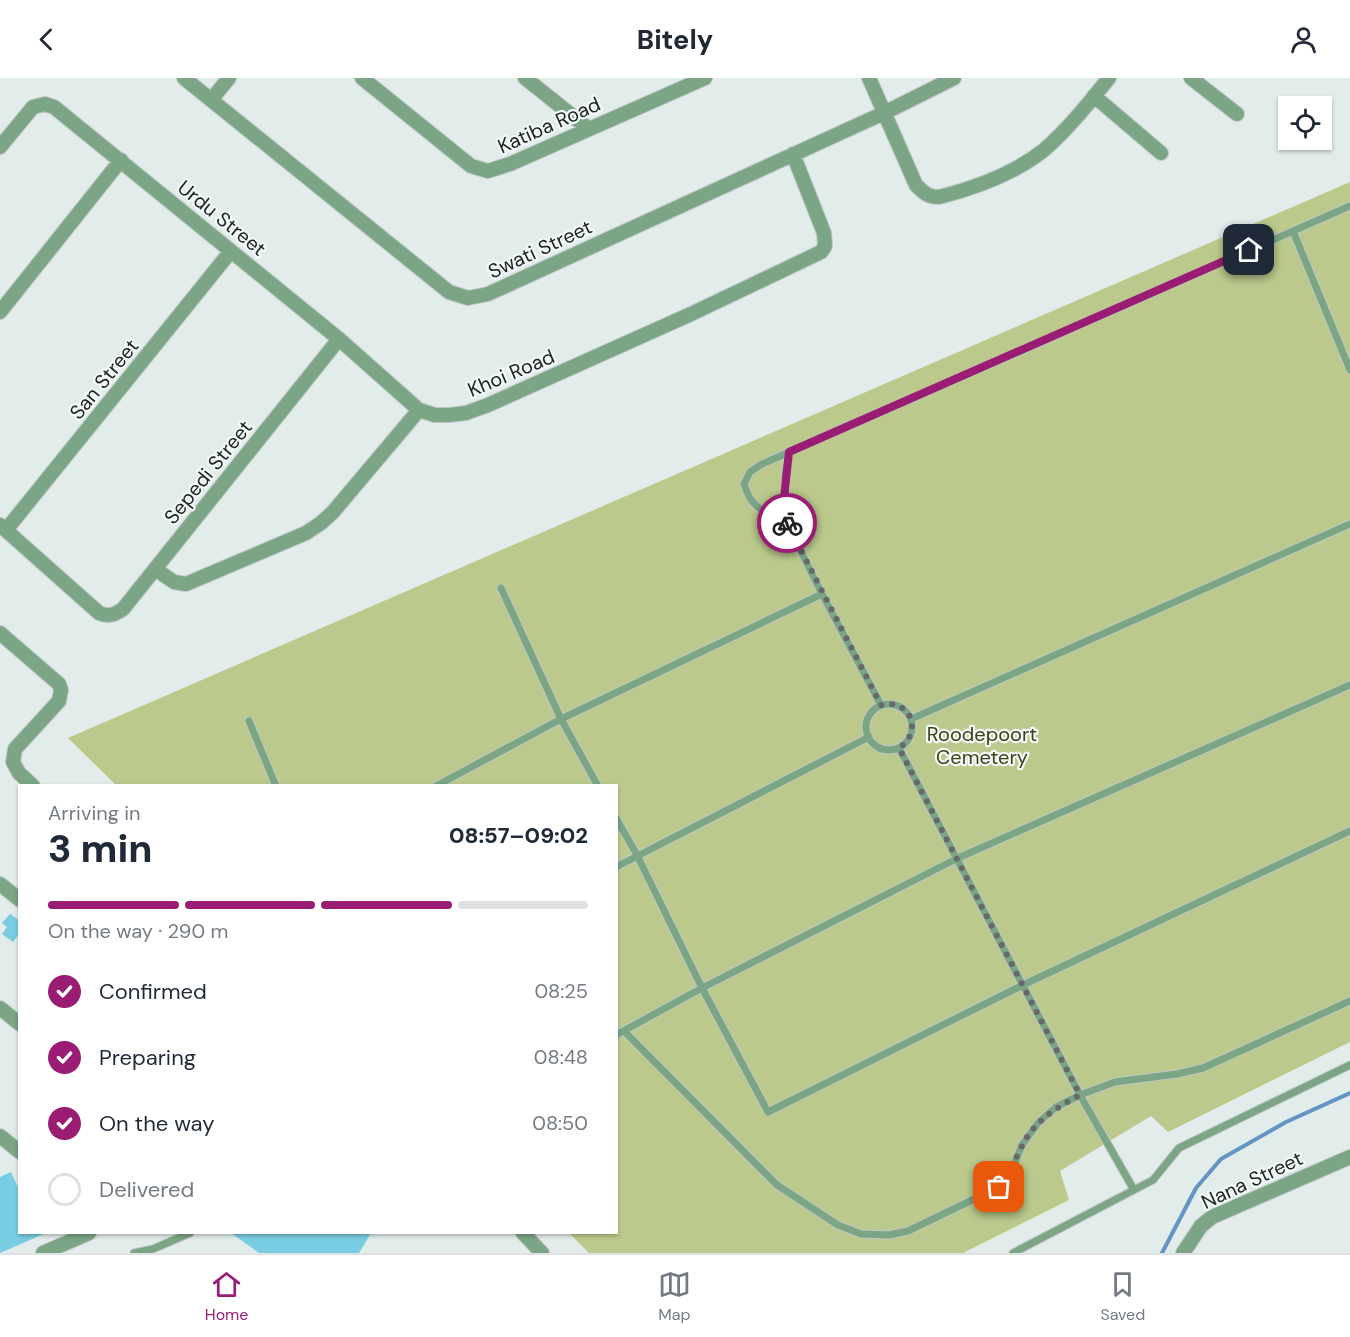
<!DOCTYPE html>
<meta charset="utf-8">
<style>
:root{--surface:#fff;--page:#f6f6f7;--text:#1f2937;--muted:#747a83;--line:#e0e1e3;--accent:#9a1d73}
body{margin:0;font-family:"DM Sans",sans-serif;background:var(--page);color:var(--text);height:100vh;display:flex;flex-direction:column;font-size:22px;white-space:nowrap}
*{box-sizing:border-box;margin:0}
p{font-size:20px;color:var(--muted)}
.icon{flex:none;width:33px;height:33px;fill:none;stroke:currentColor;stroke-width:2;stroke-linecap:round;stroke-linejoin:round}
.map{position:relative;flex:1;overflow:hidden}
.drawer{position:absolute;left:18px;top:706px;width:600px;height:450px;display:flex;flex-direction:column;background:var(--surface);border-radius:0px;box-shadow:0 2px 4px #0004}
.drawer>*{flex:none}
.fabs{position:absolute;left:1278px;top:18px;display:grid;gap:12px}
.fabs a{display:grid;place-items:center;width:54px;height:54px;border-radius:0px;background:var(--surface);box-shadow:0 2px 4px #0004;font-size:30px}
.pin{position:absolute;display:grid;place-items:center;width:51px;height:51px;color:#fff;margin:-26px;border-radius:12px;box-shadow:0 3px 9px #0006}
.courier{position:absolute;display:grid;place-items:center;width:60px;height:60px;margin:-30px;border:4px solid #9a1d73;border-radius:50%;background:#fff;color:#222;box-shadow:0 2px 8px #0007}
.overview em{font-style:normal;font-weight:800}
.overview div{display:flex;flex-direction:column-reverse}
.overview{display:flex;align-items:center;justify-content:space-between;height:102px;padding:0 30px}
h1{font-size:39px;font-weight:800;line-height:45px}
.bar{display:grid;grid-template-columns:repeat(4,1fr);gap:9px 6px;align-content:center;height:72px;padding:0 30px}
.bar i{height:8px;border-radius:4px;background:var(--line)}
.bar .active{background:var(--accent)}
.bar p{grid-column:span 4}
ol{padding:0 30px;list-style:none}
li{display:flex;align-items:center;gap:18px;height:66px}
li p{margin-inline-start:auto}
li .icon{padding:6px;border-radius:50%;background:var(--accent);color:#fff;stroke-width:4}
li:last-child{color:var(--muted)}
li i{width:33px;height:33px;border:3px solid var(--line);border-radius:50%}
header{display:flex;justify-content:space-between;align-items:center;height:78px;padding:0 30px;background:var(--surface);font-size:27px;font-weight:800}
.dock{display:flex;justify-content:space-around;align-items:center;height:84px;border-top:2px solid var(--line);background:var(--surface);font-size:16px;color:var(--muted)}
.dock a{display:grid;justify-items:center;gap:3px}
.dock .active{color:var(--accent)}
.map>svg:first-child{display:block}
</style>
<header><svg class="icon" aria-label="back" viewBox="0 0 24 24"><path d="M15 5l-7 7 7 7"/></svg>Bitely<svg class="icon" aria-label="person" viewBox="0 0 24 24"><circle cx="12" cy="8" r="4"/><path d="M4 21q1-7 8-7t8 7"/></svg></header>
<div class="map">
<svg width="1350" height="1175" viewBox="0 0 1350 1175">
<rect width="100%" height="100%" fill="#e2ecea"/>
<!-- green -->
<path fill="#bbca8c" d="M1350 104V964L1168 1054 1151 1038 1060 1093 1069 1122 963 1175H589L569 1155H616V708H117L68 660Z"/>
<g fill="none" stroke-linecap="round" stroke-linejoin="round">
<!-- stream -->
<path stroke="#6394c2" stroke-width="4" d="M1162 1175 1196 1110 1221 1081 1286 1044 1350 1015"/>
</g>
<!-- building -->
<path fill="#79cde2" d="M10 836 20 843V855L13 864 2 856 7 849 2 845Z
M11 1094 20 1114V1155H46L0 1175V1099Z
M231 1155H371L359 1175H259Z"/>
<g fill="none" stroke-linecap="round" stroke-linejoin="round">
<defs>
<path id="service" d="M1293 153 1350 292
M789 374 785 398 786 443 822 516 881 627
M786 443C763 432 752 432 744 406L750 394 762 386 1350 128
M501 510 561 641 598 708
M866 649a23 23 0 1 1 46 0a23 23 0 1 1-46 0Z
M911 641 1350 446
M249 643 276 708
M899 670 1080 1017 1134 1112
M436 708 561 641 822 516
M616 740 637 777 702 910 768 1034 1023 907 1350 753
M616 789 869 659
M624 953 777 1107 838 1147 861 1156 889 1157 908 1153 999 1109 1012 1092 1022 1067 1038 1045 1056 1029 1080 1017 1115 1004 1177 996 1203 990 1350 923
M616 957 702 910 958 780 1350 607
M134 1175 153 1171 190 1155
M1013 1175 1153 1102 1179 1070 1350 987"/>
<path id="minor" d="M184 0 449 214 468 220 488 216 884 35 954 0
M362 0 471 88 488 93 510 86 705 0
M525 0 589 51
M869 0 916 107C924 115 928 119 939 119 975 110 1015 95 1044 72 1068 51 1089 25 1109 0
M1191 0 1237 36
M1094 18 1161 75
M211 22 229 0
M0 69 33 29 45 26 54 29 339 261 419 332 435 337H449L466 335 488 327 691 236 821 174 825 168 824 155 793 76
M0 234 121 82
M0 447 99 535C109 539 114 537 123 531L339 261
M6 452 231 173
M155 491 174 504 186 506 306 455 321 445 333 434 419 332
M0 555 59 606 61 612 59 623 15 671 13 684 19 695 33 708
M0 806 20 822
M0 930 20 946
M0 1058 20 1074
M523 1155 542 1175
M43 1175 89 1155
M1183 1175 1201 1148 1212 1139 1350 1079"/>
</defs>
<!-- service casing -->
<use href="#service" stroke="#bfc8c6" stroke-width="9"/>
<!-- minor casing -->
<use href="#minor" stroke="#bfc8c6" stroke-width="16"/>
<!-- service -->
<use href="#service" stroke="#7ba584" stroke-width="7"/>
<!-- minor -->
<use href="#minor" stroke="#7ba584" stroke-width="14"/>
</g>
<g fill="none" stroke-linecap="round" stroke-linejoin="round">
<!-- done -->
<path stroke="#656a69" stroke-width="6" stroke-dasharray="0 10.8" d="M787 445 881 627C910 620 924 653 899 670L1080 1017C1056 1030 1034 1043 1022 1068 1014 1083 1009 1096 999 1109"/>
<!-- route -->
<path stroke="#9a1d73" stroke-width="8" d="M787 445 784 420 789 374 1249 172"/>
</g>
<g text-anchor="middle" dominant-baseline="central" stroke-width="4.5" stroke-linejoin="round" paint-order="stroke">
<!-- street labels -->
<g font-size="20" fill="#212424" stroke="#f0f9f7">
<text transform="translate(549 47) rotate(-24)">Katiba Road</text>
<text transform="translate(222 140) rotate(39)">Urdu Street</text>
<text transform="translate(540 171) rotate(-25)">Swati Street</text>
<text transform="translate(511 295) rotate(-23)">Khoi Road</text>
<text transform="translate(104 301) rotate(-51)">San Street</text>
<text transform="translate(208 394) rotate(-51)">Sepedi Street</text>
<text transform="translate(1252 1102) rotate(-25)">Nana Street</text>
</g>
<!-- park labels -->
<g font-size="20" fill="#3a4313" stroke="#f0f9f7">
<text x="982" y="656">Roodepoort<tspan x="982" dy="23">Cemetery</tspan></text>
</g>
</g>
</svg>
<div class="fabs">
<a><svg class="icon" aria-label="locate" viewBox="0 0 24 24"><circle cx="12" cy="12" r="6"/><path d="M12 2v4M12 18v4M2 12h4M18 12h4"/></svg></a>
</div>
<div class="pin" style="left:999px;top:1109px;background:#ea580c"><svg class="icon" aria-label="bag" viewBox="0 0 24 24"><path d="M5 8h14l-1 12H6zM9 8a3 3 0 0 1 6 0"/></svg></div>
<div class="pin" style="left:1249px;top:172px;background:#1f2937"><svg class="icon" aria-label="home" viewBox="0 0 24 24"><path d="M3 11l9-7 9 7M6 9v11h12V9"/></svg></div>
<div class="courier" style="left:787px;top:445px"><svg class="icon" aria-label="bike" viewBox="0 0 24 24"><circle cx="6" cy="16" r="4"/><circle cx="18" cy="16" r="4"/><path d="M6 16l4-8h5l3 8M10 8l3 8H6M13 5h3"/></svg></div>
<section class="drawer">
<div class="overview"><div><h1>3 min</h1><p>Arriving in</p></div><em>08:57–09:02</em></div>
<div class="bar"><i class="active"></i><i class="active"></i><i class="active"></i><i></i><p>On the way · 290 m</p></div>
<ol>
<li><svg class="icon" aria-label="check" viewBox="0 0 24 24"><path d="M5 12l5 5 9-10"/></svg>Confirmed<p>08:25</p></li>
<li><svg class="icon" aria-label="check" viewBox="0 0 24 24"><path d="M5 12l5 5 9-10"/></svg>Preparing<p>08:48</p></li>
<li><svg class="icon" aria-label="check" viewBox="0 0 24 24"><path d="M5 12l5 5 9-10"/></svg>On the way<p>08:50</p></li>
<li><i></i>Delivered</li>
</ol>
</section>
</div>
<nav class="dock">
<a class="active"><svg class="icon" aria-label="home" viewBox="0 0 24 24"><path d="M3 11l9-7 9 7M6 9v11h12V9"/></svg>Home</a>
<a><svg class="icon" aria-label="map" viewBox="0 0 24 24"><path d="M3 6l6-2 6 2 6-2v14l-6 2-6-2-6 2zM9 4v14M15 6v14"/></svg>Map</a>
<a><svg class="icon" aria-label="saved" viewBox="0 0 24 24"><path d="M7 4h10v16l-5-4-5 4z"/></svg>Saved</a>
</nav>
